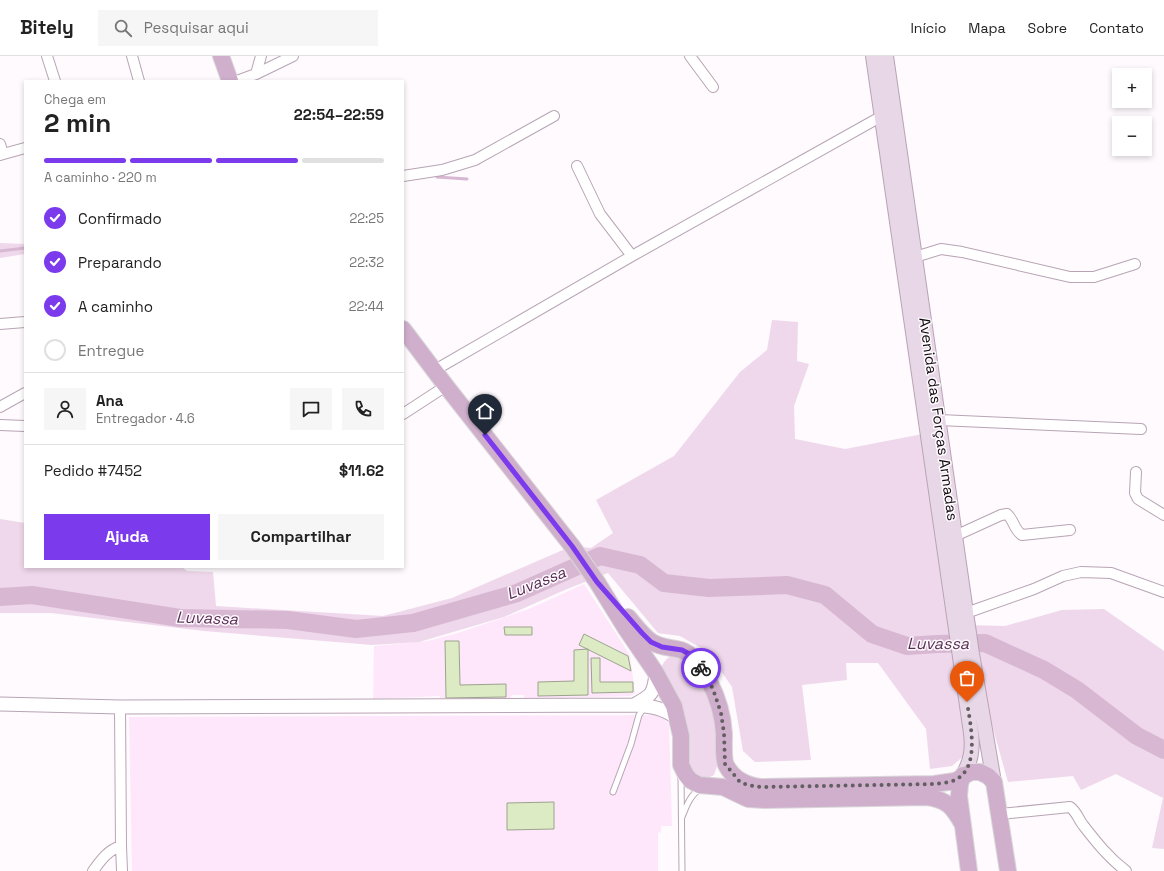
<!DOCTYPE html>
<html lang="pt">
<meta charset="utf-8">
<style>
:root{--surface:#fff;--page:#f6f6f6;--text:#222;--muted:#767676;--line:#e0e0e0;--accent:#7c3aed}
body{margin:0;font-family:"Space Grotesk",sans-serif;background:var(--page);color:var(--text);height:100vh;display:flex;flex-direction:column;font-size:15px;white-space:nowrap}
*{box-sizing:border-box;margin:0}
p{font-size:13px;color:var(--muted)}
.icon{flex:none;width:22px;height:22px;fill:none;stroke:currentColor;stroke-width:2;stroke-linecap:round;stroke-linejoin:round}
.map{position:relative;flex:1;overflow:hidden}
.panel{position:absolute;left:24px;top:24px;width:380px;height:488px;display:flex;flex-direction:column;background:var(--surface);border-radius:0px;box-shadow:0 2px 6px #0003}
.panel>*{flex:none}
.fabs{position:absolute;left:1112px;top:12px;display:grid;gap:8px}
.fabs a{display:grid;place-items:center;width:40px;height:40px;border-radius:0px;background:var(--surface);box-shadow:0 2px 6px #0003;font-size:20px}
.pin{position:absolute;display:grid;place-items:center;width:34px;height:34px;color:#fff;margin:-41px -17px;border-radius:50% 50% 50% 0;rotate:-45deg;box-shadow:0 0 4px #0007}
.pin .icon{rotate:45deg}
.courier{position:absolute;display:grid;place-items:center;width:40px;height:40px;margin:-20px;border:3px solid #7c3aed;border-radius:50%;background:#fff;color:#222;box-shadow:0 1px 5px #0007}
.headline em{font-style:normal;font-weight:700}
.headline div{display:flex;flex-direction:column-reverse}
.headline{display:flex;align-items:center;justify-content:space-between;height:68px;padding:0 20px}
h1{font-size:26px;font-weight:700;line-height:30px}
.bar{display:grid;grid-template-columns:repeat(4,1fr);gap:6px 4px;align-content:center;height:48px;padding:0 20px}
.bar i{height:5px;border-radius:3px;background:var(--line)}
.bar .active{background:var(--accent)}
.bar p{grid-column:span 4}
.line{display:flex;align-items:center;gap:10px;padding:0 20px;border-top:1px solid var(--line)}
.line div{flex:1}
.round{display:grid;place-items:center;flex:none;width:42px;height:42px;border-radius:0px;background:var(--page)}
ol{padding:0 20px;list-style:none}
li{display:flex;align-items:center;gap:12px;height:44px}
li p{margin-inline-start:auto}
li .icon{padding:4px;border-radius:50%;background:var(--accent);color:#fff;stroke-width:4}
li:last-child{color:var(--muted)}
li i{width:22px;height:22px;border:2px solid var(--line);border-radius:50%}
.primary-button{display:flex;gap:8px;margin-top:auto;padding:8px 20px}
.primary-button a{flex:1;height:46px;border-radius:0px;background:var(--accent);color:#fff;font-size:16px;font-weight:700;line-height:46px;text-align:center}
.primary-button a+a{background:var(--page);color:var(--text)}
header{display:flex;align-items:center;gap:24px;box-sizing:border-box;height:56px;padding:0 20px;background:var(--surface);border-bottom:1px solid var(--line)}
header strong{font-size:19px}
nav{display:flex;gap:22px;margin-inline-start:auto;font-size:14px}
.search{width:280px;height:36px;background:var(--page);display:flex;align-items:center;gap:10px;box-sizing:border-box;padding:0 14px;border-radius:0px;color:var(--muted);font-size:15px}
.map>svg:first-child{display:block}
</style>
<header>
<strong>Bitely</strong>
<div class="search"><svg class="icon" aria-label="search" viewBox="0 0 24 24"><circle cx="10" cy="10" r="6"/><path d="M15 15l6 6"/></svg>Pesquisar aqui</div>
<nav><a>Início</a><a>Mapa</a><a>Sobre</a><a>Contato</a></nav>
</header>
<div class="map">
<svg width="1164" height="815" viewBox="0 0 1164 815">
<rect width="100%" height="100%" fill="#fefafd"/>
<!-- built -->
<path fill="#fee7fa" d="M584 528 630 599 635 637 630 640 524 643V639H512L510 642H440V640L373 643 374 590 428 585 458 577 529 553Z
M660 659 669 668 672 770H661V776L658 777V815H132L129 661Z"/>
<!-- green -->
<path fill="#efd8eb" d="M0 187 25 188V198L0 202Z
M772 264 798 266 797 305 809 308 794 350 795 383 845 393 928 377 968 569 1005 570 1062 554 1104 553 1164 595V793L1152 792 1163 742 1116 718 1081 734 1073 720 1008 726 972 598 973 692 952 710 930 713 926 673 878 607H846L847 624 802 629 811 704 755 706 743 695 732 631 708 596 680 580 658 577 608 517 567 533 504 561 419 586 372 589 204 575 51 557H0V463L25 467V511H182L187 515 213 516 216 550 383 560 452 542 572 490 591 492 613 477 596 444 674 400 740 316 767 294Z
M678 598 694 612 711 647 717 674 719 693 717 710 714 719 706 723 690 716C687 703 690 690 688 676 686 653 671 632 661 612 665 603 669 600 678 598Z"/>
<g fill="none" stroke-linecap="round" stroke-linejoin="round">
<!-- stream -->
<path stroke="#d8b7d3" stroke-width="3" d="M437 121 467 123
M0 195 25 192"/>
<!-- river -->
<path stroke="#d8b7d3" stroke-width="18" d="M0 541 32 539 180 562 288 564 356 573 413 567 517 537 600 500 640 509 664 527 709 532 787 529 825 539 872 578 907 590 937 588 985 587 1044 614 1077 634 1137 680 1164 694"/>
</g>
<!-- building -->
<path fill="#dcebc4" stroke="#9ba38d" d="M504 571H532V579H505Z
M584 578 628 600 631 615 579 589Z
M445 585H459L460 629 506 628V641L446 642Z
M588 593V639L538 640V626L574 625V594Z
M591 602H600V626H633V636L592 637Z
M554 746V773L507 774V747Z"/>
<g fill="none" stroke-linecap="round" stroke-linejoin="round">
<defs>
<path id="service" d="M681 720 682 815
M613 736 631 688 639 659 644 652
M682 761C686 751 690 739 700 733"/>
<path id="minor" d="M47 0 55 25
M132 0 139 25
M690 0 713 31
M256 18 293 0
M237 25 256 18 261 0
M0 88 3 98
M0 99 25 92
M577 110 600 158 632 200
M403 120 442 114 475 104 554 60
M915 201 941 193 962 196 1070 221H1094L1135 208
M0 268 25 266
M435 314 632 200 882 60
M0 351 25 337
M403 358 446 330
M939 364 1141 373
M0 369 25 370
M1136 416 1135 437 1138 443 1164 459
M955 480 1001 459 1007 458C1014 464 1014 474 1022 479L1070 474
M966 557 1034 533 1063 520 1081 516 1111 517 1164 536
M1000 758 1070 751C1077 756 1078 763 1083 769 1097 787 1108 801 1126 815
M121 790 122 815
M93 815C101 804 108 794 121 790L120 651"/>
<path id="tertiary" d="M0 648 120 651 634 649C651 650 664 652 678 663
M634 649C652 639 654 638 656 617"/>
<path id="secondary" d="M873 0 971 677C973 693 971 705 963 719
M886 0 972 598 994 726"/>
<path id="primary" d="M221 0 230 25
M403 273 446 330 572 490 597 526 626 573 656 617 674 650 681 680V709L686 719 690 724 699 729 723 731 748 743 764 744 927 741C948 744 953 751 963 769
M628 561C635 569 643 580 652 586 661 592 671 591 681 594 694 598 703 613 709 625 718 642 723 660 724 678 724 686 723 703 726 709 733 723 746 729 760 731L934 728 955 725 971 716H980L988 720 994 726 1008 815
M963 719 960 728 959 740 969 815"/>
</defs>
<!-- service casing -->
<use href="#service" stroke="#b8a4b5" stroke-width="7"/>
<!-- minor casing -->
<use href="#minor" stroke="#b8a4b5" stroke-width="12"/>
<!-- tertiary casing -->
<use href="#tertiary" stroke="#b8a4b5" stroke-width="15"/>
<!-- secondary casing -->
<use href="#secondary" stroke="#b8a4b5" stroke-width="16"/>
<!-- primary casing -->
<use href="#primary" stroke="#d9d8d9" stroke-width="18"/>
<!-- service -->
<use href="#service" stroke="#fff" stroke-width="5"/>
<!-- minor -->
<use href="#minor" stroke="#fff" stroke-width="10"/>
<!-- tertiary -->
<use href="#tertiary" stroke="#fff" stroke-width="13"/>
<!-- secondary -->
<use href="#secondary" stroke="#e8d7e6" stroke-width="14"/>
<!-- primary -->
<use href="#primary" stroke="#d0afcd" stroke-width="16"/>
</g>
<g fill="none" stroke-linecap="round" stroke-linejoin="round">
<!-- done -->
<path stroke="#635e62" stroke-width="4" stroke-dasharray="0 7.2" d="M701 612 713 633 721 657 724 677 725 708 740 726 748 729 760 731 934 728C941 727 949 727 955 724 981 712 970 667 967 646"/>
<!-- route -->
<path stroke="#7c3aed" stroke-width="5" d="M485 379 572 490 597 526 642 577 651 586 662 591 682 594 691 599 701 612"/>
</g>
<g text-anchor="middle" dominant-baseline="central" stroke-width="3" stroke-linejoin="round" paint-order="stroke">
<!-- street labels -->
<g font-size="15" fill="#100a0f" stroke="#fefafd">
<text transform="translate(939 363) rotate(82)">Avenida das Forças Armadas</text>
</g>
<!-- water labels -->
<g font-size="16" font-style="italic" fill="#592e55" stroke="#fefafd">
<text transform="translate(536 527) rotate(-22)">Luvassa</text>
<text transform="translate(207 562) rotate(2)">Luvassa</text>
<text x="938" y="587">Luvassa</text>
</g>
</g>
</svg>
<div class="fabs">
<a>+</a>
<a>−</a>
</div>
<div class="pin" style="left:967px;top:646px;background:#ea580c"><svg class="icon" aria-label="bag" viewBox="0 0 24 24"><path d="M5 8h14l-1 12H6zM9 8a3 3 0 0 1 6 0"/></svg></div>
<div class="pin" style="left:485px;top:379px;background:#1f2937"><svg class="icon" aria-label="home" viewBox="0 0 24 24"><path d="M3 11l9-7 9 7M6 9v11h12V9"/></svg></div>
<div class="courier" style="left:701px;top:612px"><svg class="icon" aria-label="bike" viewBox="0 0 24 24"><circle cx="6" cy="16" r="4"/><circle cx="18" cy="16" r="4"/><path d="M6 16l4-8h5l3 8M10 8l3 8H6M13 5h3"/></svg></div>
<section class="panel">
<div class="headline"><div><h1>2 min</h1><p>Chega em</p></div><em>22:54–22:59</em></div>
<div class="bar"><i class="active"></i><i class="active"></i><i class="active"></i><i></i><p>A caminho · 220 m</p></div>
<ol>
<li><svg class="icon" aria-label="check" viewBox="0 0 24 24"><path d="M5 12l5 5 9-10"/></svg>Confirmado<p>22:25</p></li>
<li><svg class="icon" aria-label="check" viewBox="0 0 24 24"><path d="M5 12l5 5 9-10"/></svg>Preparando<p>22:32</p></li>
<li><svg class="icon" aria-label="check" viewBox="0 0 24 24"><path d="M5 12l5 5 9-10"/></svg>A caminho<p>22:44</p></li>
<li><i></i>Entregue</li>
</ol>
<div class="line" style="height:72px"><a class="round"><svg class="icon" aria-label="person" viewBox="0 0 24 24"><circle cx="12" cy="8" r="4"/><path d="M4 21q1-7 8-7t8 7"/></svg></a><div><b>Ana</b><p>Entregador · 4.6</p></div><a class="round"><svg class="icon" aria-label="chat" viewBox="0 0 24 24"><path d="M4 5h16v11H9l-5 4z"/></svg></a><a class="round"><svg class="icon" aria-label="phone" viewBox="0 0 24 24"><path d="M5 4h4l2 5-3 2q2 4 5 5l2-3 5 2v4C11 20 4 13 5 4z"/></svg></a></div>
<div class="line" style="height:52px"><div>Pedido #7452</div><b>$11.62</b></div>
<div class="primary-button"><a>Ajuda</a><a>Compartilhar</a></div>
</section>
</div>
